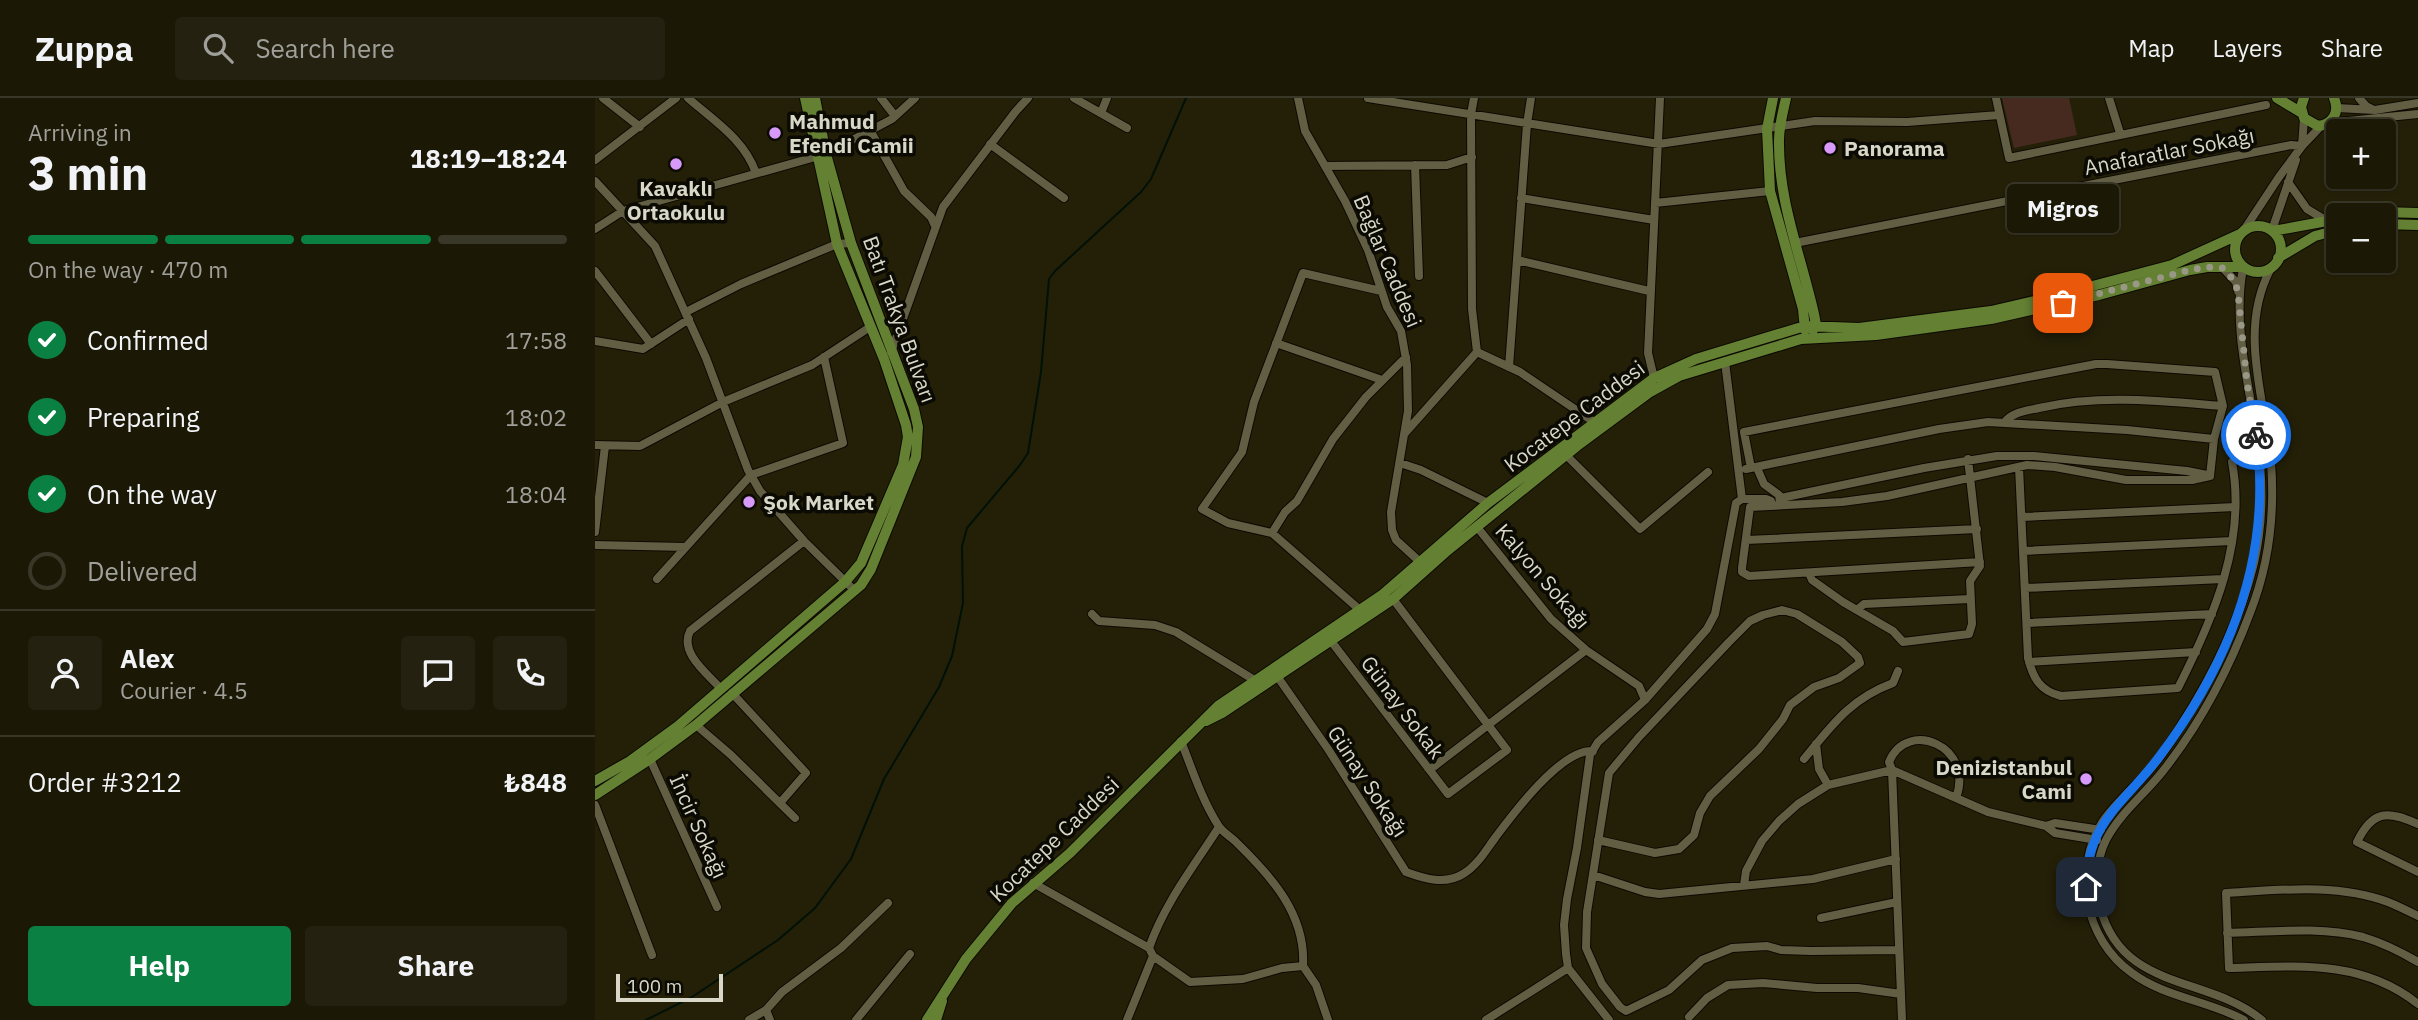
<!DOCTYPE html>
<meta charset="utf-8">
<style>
:root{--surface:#1b1806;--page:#242110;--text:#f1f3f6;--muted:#a0a09b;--line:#393728;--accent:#0b8043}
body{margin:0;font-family:"IBM Plex Sans",sans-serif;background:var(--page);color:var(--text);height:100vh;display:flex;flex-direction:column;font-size:26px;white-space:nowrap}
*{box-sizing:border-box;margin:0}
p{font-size:23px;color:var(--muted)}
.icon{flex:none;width:38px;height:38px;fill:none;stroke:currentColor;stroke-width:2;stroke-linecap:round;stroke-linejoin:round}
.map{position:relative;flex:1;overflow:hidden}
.details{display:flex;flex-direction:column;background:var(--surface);width:595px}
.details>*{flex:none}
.buttons{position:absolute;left:1731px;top:21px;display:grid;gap:14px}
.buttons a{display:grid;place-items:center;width:70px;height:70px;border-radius:7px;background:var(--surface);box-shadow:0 2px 5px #0004,0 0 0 2px var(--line);font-size:35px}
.scale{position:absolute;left:21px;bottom:18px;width:107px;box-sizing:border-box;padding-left:7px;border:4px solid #d8d7c8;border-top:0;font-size:19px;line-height:24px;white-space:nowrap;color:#d8d7c8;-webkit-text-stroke:5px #0b0a03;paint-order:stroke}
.pin{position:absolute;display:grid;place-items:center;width:60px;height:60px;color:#fff;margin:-30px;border-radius:14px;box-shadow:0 4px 10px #0006}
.courier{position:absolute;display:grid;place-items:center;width:70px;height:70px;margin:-35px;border:5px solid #1a73e8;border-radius:50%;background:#fff;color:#222;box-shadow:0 2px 9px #0007}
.bubble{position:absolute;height:49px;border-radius:7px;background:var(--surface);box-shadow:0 2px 5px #0004,0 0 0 2px var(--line);font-size:23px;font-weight:800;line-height:49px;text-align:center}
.summary em{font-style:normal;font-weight:800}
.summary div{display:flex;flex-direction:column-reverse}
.summary{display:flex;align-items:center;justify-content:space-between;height:119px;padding:0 28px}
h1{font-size:46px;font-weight:800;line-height:52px}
.bar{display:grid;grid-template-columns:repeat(4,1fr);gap:10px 7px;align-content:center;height:84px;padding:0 28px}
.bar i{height:9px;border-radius:5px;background:var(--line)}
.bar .selected{background:var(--accent)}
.bar p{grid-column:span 4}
.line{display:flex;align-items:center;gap:18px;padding:0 28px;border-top:2px solid var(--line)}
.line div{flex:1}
.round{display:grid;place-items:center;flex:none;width:74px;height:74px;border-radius:7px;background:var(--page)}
ol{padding:0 28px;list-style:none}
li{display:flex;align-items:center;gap:21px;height:77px}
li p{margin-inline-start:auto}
li .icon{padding:7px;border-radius:50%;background:var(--accent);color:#fff;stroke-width:4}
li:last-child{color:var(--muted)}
li i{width:38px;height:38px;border:4px solid var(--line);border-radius:50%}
.button{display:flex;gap:14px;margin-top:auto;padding:14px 28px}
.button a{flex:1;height:80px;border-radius:7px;background:var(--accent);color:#fff;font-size:28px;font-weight:800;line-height:80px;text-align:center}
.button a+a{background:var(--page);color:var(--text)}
header{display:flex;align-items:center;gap:42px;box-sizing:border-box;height:98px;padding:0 35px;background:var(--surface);border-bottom:2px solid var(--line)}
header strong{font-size:33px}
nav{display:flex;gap:38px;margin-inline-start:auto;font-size:24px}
.search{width:490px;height:63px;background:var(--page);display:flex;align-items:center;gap:18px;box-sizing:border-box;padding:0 24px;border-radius:7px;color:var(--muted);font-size:26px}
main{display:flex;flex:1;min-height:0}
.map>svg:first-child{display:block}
</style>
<header>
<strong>Zuppa</strong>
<div class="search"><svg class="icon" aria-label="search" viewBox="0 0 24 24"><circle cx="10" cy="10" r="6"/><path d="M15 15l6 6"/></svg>Search here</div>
<nav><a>Map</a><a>Layers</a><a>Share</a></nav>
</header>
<main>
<section class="details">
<div class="summary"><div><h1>3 min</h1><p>Arriving in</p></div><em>18:19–18:24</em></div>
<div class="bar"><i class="selected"></i><i class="selected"></i><i class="selected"></i><i></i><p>On the way · 470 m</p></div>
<ol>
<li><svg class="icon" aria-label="check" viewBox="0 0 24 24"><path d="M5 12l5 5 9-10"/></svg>Confirmed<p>17:58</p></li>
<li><svg class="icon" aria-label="check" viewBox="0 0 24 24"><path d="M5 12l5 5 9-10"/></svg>Preparing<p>18:02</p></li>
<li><svg class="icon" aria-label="check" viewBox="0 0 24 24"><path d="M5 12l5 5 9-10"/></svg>On the way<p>18:04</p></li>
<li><i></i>Delivered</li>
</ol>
<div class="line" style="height:126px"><a class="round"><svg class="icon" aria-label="person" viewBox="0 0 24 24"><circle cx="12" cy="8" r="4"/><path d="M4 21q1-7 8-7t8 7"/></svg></a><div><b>Alex</b><p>Courier · 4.5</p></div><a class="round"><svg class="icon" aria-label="chat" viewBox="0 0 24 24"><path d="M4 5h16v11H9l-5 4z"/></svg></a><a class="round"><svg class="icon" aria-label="phone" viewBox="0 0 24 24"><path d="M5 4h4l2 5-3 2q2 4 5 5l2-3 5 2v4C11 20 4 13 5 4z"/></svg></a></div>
<div class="line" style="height:91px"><div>Order #3212</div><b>₺848</b></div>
<div class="button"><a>Help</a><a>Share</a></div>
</section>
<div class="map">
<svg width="1823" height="922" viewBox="0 0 1823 922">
<rect width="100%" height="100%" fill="#242008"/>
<!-- green -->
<path fill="#462a1f" d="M1407 0H1474L1482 37 1419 50Z"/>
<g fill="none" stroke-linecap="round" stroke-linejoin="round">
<!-- stream -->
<path stroke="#001107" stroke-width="2" d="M51 922 97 899 183 842 220 810 256 761 289 681 344 589 357 558 368 505 367 448 372 430 425 367 433 355 446 274 454 181 460 173 546 94 556 81 591 0"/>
<defs>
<path id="minor" d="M8 0 45 29
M93 0C119 23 149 41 161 75
M286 0 300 18
M479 0 532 30
M703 0 710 33 750 103 773 152 792 209 806 233 812 267 813 313 796 414 797 432 801 442 824 463
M773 0 1064 46 1220 23 1312 24 1404 17
M879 0 876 16 877 211 882 254
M1401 0 1414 60 1671 7
M1514 0 1525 35
M1764 0 1771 8 1777 11
M1742 10 1780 12 1823 5
M506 15 512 0
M1733 25 1823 16
M276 34 309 93 336 119 340 128
M395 46 469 100
M1707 48 1709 20
M0 62 81 0
M820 67 824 178
M730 68 852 67 877 59
M0 83 60 148 111 260 153 372 165 393 209 443 259 492
M1693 84 1712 111 1732 123
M926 100 1059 122
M1060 105 1175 93
M0 131 28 113 231 56 297 21 320 0
M1649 132 1684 79 1707 48 1727 27
M1677 132 1701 62
M1200 145 1696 47 1707 48
M922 162 1054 193
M1628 170 1641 184 1643 193
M1648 170C1638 224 1652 280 1661 333 1668 376 1669 422 1659 465 1645 522 1617 579 1585 629 1575 645 1564 662 1551 676 1537 691 1520 706 1508 723 1477 772 1489 841 1537 875 1569 899 1614 903 1649 922
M0 173 56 246
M91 214 146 186 242 146 256 145
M0 243 48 251 94 221
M681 245 787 282
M296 254 348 109 421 13 433 0
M914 269 932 26 936 0
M1059 280 1053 255 1065 0
M1410 324C1417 314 1431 313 1444 310 1504 296 1566 303 1628 308
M810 335 882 254 925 274 999 324
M0 347 45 348 128 304 217 267 275 229
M972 358 1045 431 1113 374
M805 365 826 372 893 405
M1424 369 1433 560C1438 580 1445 593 1466 598L1583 590C1618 521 1652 443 1637 364
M1156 370 1149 334 1501 266H1512L1620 274 1628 308 1619 341 1615 378
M1162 370 1169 386 1184 397 1185 404
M1151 371 1344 331 1393 324 1532 332 1619 341
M1186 400 1329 370 1402 358H1439L1592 373 1612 377
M1147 401H1171L1176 403 1177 408
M1427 419 1640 409
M882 429 956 521 991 552 1044 588 1050 602
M0 434 10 348
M677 435 690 414 702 403 738 341 771 299 811 259
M1151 442 1382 431
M0 447 90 449
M1428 453 1637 443
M1385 464 1154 478 1147 474V470L1155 409 1247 404 1292 398 1432 367 1460 369 1531 382H1597L1615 378
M1214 475 1217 482 1248 504 1298 533 1308 544 1374 536 1377 526 1375 483 1385 468 1373 361
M62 481 156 377 248 345 229 259
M1430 490 1628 481
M1263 511 1269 506 1375 501
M765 512 677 435 633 425 607 411 647 354 659 304 708 175 786 193
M497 516 504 523 560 527 581 534 661 583
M1432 525 1617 516
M736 543 853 696 912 652 798 501
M1434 564 1601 554
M682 578 733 651 811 774C830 781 850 787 868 776 882 768 891 752 900 740 918 716 967 650 998 653
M126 591C113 576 84 555 95 533L209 443
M137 595 211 675 185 705
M101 627 136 657 200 720
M586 643C597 671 607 702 623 727 627 734 636 739 642 745 677 779 711 817 708 868
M1221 646 1224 671 1233 687
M55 661 122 809
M1209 661C1237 627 1255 601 1298 585L1303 573
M833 670H837L991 552
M0 707 57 857
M1823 726C1793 713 1778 711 1762 744L1823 774
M1451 728 1460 725 1506 732
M1003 742 1060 755 1084 751 1099 737 1105 715 1115 698 1164 651 1188 621 1195 607 1219 589 1244 580 1265 565 1263 559 1247 544 1202 516 1187 512 1168 517 1155 523 1134 544 1044 639 1014 675 992 814 991 850 1007 886 1025 909 1031 913 1074 892 1107 862 1137 850 1172 848 1186 852 1216 853 1304 852
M998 777 1050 794 1064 796 1218 781 1301 761
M438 785 554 850 558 858 595 884 648 881 687 870 708 868 721 887 733 922
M1149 787 1151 773 1167 743 1184 723 1203 706 1233 687 1297 672 1393 714 1451 728 1460 735 1502 742
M1823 818C1813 813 1803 808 1793 804 1743 785 1683 792 1631 795L1634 870C1701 868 1767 861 1823 906
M1226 820 1302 804
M1632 835C1676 834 1725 828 1768 839 1788 845 1806 854 1823 864
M554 850C569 806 599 768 624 729
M1094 919 1112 900 1133 887 1168 885 1222 890H1263L1306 896
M154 922 171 912
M175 922 171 912 187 894 246 850 293 805
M261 922 315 856
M532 922 558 858
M891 922 973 870
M1014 922 973 870 971 856 969 827 972 801 982 750 995 657 1003 644 1050 602 1112 531 1120 516 1141 405 1147 401 1130 264
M1307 922 1297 672 1294 664C1312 620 1380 648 1361 700
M1667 922C1613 877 1527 894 1505 809 1500 788 1501 762 1511 742 1525 715 1550 696 1568 673 1605 626 1634 571 1655 515 1674 467 1680 416 1676 364 1670 300 1643 234 1675 172"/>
<path id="major" d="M1178 0 1172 31 1175 93 1208 211 1210 232
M1191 0C1188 14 1184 28 1184 42 1183 103 1206 158 1219 216L1221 227 1218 232
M1682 0 1707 15
M1709 0 1706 9 1709 20 1723 28C1738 26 1745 14 1739 0
M1766 117 1787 114 1823 115
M1788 126 1823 127
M1640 151a23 23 0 1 1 46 0a23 23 0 1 1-46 0Z
M1678 133 1743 121
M1683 160 1720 138 1743 132
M611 623 627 615 798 501 853 452 982 348 1055 294 1084 278 1206 241 1281 237 1396 221 1504 197 1595 172 1612 169H1647
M0 683 35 663 83 628 250 484 266 465 308 367 313 339 311 327 289 261 242 146 210 0
M0 697 55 661 101 627 266 487 276 471 321 359 323 329 319 311 256 145 231 56 220 0
M332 922 371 861 417 805 475 755 623 608 787 497 893 405 1059 280 1101 261 1210 228 1264 230 1396 213 1452 200 1577 167 1645 136
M341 922 347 903"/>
</defs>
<!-- minor casing -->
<use href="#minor" stroke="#0d0900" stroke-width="10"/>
<!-- major casing -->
<use href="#major" stroke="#0d0900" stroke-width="12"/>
<!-- minor -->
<use href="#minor" stroke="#615e44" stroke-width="8"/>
<!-- major -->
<use href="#major" stroke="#638033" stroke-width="10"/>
</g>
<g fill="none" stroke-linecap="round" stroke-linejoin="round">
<!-- done -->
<path stroke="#999785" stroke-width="7" stroke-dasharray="0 12.6" d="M1468 205 1595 172 1612 169 1628 170 1640 184 1643 195 1652 285 1661 337"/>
<!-- route -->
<path stroke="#1a73e8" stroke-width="9" d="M1491 789C1492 723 1529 706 1564 659 1635 565 1678 456 1661 337"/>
</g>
<!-- markers -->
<g fill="#d89af8" stroke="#0b0a03" stroke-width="2.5">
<circle cx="180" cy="35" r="7"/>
<circle cx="1235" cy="50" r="7"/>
<circle cx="81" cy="66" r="7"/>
<circle cx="154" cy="404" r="7"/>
<circle cx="1491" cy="681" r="7"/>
</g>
<g text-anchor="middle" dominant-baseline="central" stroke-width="7" stroke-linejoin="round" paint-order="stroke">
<!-- poi labels -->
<g font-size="21" font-weight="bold" fill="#d8d7c8" stroke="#0b0a03" text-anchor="start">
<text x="194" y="23">Mahmud<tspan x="194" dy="24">Efendi Camii</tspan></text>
<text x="1249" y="50">Panorama</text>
<text x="81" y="90" text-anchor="middle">Kavaklı<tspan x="81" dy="24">Ortaokulu</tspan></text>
<text x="168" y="404">Şok Market</text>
<text x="1477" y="669" text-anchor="end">Denizistanbul<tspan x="1477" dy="24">Cami</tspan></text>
</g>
<!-- street labels -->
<g font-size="21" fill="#d8d7c8" stroke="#0b0a03">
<text transform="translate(1574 53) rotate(-11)">Anafaratlar Sokağı</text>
<text transform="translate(793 163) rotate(67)">Bağlar Caddesi</text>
<text transform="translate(305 221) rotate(70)">Batı Trakya Bulvarı</text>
<text transform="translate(979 318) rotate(-37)">Kocatepe Caddesi</text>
<text transform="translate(948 478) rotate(49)">Kalyon Sokağı</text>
<text transform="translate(808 609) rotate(53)">Günay Sokak</text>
<text transform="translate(773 683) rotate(57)">Günay Sokağı</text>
<text transform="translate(104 728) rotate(66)">İncir Sokağı</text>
<text transform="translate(459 741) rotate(-44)">Kocatepe Caddesi</text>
</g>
</g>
</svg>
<div class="buttons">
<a>+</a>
<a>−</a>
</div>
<div class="scale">100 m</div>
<div class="pin" style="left:1468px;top:205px;background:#ea580c"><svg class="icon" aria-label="bag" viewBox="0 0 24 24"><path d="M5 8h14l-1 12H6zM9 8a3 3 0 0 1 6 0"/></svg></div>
<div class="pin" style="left:1491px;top:789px;background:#1f2937"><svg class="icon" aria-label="home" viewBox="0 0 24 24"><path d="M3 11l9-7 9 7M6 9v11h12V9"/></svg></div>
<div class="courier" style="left:1661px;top:337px"><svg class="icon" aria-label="bike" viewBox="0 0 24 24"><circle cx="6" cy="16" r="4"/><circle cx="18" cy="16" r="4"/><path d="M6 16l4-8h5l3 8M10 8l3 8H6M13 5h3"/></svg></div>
<div class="bubble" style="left:1412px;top:86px;width:112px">Migros</div>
</div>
</main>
